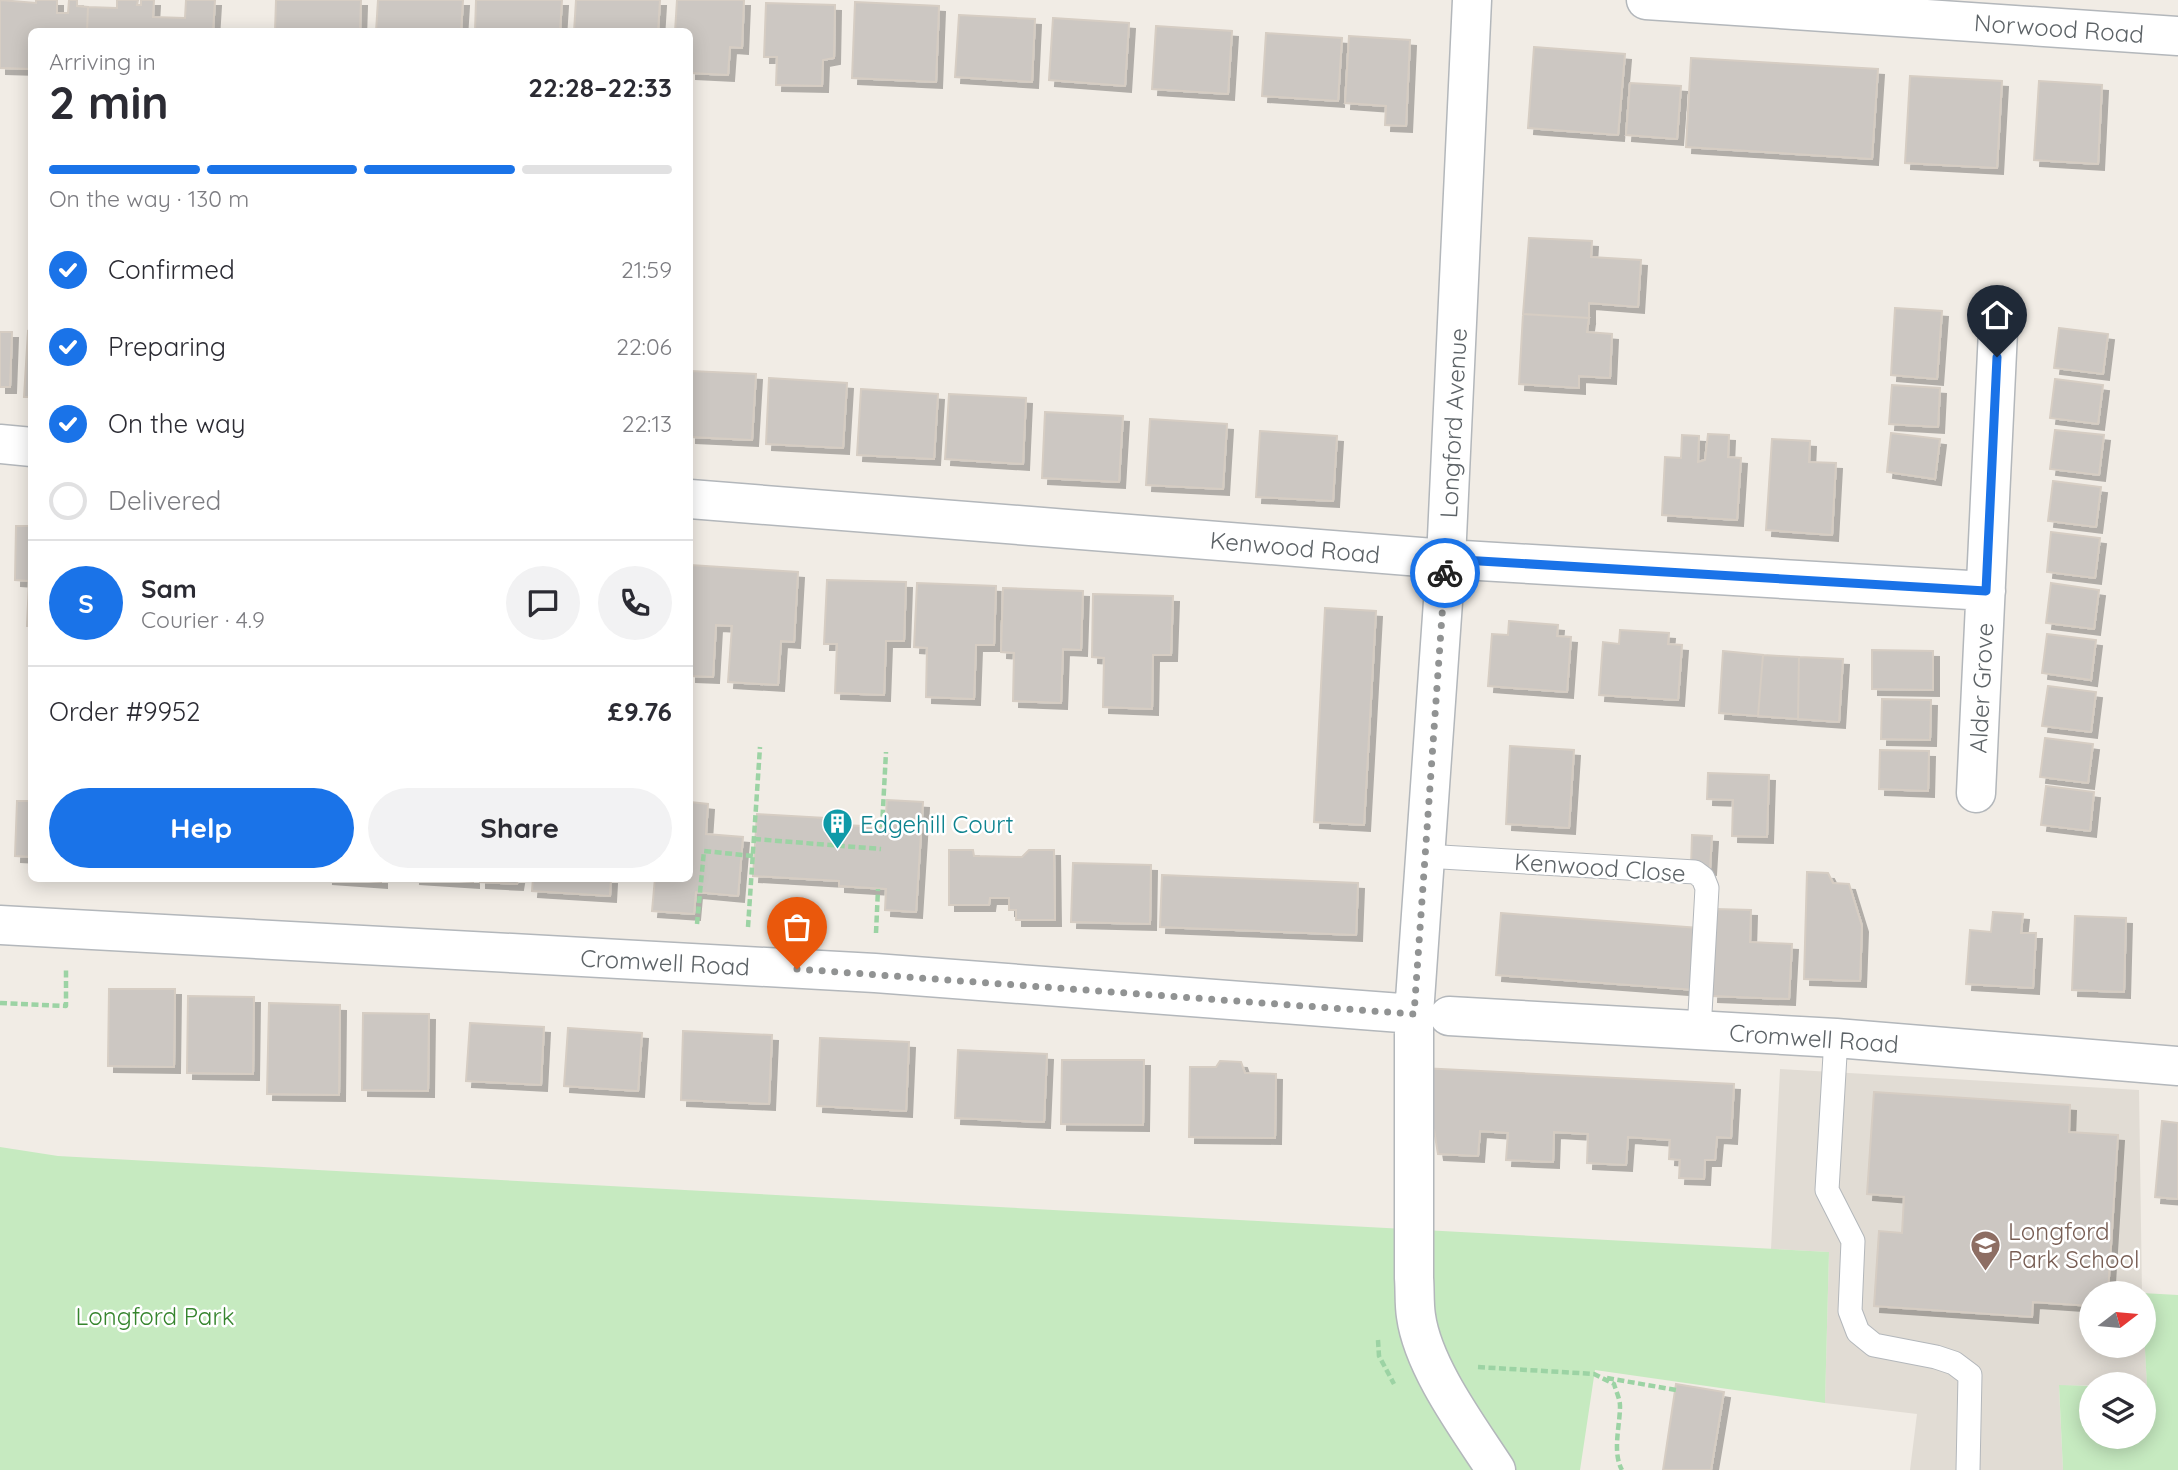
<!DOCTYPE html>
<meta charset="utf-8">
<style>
:root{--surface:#fff;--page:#f2f2f3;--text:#2b2b33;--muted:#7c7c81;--line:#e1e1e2;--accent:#1a73e8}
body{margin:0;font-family:Quicksand,sans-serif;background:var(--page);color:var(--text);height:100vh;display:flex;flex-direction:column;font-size:26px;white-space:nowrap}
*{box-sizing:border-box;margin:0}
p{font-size:23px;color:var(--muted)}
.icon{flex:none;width:38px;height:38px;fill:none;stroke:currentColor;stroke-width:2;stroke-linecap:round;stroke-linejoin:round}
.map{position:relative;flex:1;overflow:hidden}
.sheet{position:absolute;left:28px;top:28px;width:665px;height:854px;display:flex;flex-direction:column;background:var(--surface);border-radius:10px;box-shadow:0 4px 18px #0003}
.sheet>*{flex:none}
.needle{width:46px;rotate:74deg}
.buttons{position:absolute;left:2079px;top:1281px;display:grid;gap:14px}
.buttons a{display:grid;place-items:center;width:77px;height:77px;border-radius:50%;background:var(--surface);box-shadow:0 4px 18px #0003;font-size:35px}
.pin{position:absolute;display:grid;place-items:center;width:60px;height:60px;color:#fff;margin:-72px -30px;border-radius:50% 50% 50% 0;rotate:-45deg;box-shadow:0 0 7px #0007}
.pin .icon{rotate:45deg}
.courier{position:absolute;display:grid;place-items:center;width:70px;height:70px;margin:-35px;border:5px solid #1a73e8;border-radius:50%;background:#fff;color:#222;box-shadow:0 2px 9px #0007}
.head em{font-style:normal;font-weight:800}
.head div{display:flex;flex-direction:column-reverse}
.head{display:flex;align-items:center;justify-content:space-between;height:119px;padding:0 21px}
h1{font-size:46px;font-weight:800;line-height:52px}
.bar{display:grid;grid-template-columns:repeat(4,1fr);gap:10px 7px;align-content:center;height:84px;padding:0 21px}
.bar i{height:9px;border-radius:5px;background:var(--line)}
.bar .on{background:var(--accent)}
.bar p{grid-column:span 4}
.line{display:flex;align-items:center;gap:18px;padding:0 21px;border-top:2px solid var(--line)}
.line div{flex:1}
.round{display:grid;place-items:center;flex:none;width:74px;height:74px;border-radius:37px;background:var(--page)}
ol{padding:0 21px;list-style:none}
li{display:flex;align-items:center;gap:21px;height:77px}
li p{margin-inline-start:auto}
li .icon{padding:7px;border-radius:50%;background:var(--accent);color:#fff;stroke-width:4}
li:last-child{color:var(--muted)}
li i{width:38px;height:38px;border:4px solid var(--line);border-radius:50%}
.action{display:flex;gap:14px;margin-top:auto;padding:14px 21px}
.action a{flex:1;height:80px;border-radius:42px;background:var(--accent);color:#fff;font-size:28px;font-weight:800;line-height:80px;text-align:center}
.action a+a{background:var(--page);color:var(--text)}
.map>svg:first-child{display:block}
</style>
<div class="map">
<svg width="2178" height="1470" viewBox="0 0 2178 1470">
<defs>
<filter id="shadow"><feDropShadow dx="6" dy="6" stdDeviation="0" flood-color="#0004"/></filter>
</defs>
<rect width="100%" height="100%" fill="#f1ece5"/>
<!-- education -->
<path fill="#e1dcd4" d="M1780 1069 2139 1090 2142 1293H2091V1346H2144V1329L2147 1387H2144V1384L2059 1386 2063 1470H1910L1917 1414 1825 1403 1829 1252 1771 1249Z"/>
<!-- green -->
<path fill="#c6eac0" d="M0 1147 58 1156 1829 1252 1825 1403 1595 1370 1580 1470H0Z
M2142 1293 2178 1295V1470H2063L2059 1385 2091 1386V1437H2144V1387H2147Z"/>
<!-- building -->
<path fill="#ccc7c2" stroke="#d6cdc3" stroke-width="2" filter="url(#shadow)" d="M0 0 36 3V0H57V13H68L69 0H77V6L88 7 87 32H32V69L0 68Z
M117 0H138L137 5H141V0H154L153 17 185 18 186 0H215L213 32H87L88 7 117 8Z
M276 0H361L360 32H275Z
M378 0H463L461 32H376Z
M476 0H562L560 32H475Z
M576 0H660L658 32H574Z
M677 0H744L742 48 730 47 728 75 690 73V32H675Z
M855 2 939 6 936 82 852 78Z
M766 3 835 5 834 58 823 60 822 86 776 85 777 57H764Z
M959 15 1035 19 1032 82 955 77Z
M1053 18 1129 23 1125 86 1049 80Z
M1156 26 1232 31 1228 94 1152 89Z
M1266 33 1342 38 1338 101 1262 96Z
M1349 36 1410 40 1406 126 1385 125 1386 106 1345 103Z
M1534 47 1625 54 1618 135 1528 128Z
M1691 58 1878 69 1872 159 1686 147Z
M1910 76 2002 81 1997 168 1905 163Z
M2039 81 2102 85 2098 164 2034 160Z
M1630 83 1681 86 1677 139 1626 135Z
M1529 238 1592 241 1591 257 1641 260 1638 307 1589 303V318L1523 314Z
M1895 308 1942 311 1937 379 1891 375Z
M1523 314 1589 318 1587 332 1612 334 1610 378 1579 376V388L1519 384Z
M2059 328 2108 334 2103 374 2054 368Z
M28 331 32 332V397H24Z
M0 332H12L10 387H0Z
M690 371 756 374 752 440 690 437Z
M769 378 847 383 843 448 766 444Z
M2055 379 2103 385 2098 424 2050 418Z
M1892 385 1940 388 1938 427 1889 424Z
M861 389 938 394 934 459 857 455Z
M949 394 1026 398 1023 464 945 459Z
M1045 412 1123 416 1119 482 1042 478Z
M1150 419 1227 424 1223 489 1146 485Z
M2055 430 2104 435 2099 475 2050 469Z
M1260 431 1337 436 1333 501 1256 497Z
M1891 433 1940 439 1935 479 1887 472Z
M1708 434 1729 435 1728 457 1741 458 1737 520 1662 515 1665 457 1681 458 1682 435 1699 436 1698 462 1705 460Z
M1772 439 1810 441 1809 462 1836 463 1832 535 1766 530Z
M2053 481 2101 487 2096 527 2048 521Z
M16 526H32V626H27L29 581 15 580Z
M2051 532 2100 538 2095 578 2047 572Z
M690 565 798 572 794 642 781 641 778 685 728 682 732 626 716 625 713 677 690 676Z
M827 580 906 582 904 641H886L884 695 835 693 837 644H824Z
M917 583 996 586 994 645H976L974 699 926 697 927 648 914 647Z
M2051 583 2099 590 2094 629 2046 623Z
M1003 588 1083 591 1081 650 1063 649 1061 703 1013 701 1014 653 1001 652Z
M1093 594 1173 596 1171 655H1153L1152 709 1103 707 1104 658 1092 657Z
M1325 608 1376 611 1364 825 1314 822Z
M1509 621 1558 625 1557 636 1571 637 1567 692 1488 686 1492 634 1508 635Z
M1620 630 1669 633 1668 644 1682 645 1678 700 1599 695 1603 642 1619 644Z
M2047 634 2096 640 2091 680 2042 673Z
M1872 650 1933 651V690L1872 689Z
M1723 651 1763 655 1758 716 1719 713Z
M1763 655 1799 657 1798 719 1758 716Z
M1799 657 1843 659 1839 722 1798 719Z
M2048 686 2096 692 2091 732 2042 726Z
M1882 699 1931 700 1930 740 1881 739Z
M2045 738 2093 744 2088 783 2040 777Z
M1510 746 1574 750 1569 828 1506 824Z
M1880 750 1929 751 1928 791 1879 789Z
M1708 773 1769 775 1767 837 1732 836 1733 800 1707 799Z
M2046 786 2094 792 2090 831 2041 825Z
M887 800 923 802 916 912 885 910 886 889 839 886V881L753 876 757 814 843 819V825L885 827Z
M17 801H32V857L15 856Z
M690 802 708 804 706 834 743 837 738 896 696 892 694 914 652 911 655 878H690Z
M1692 835 1712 836 1710 869 1691 867Z
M949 850H973L974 856 1022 857 1029 850H1054L1055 920H1016V910H1009V898H990L989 905H949Z
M1073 863 1151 865 1150 924 1071 922Z
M1807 872 1828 873 1833 883 1849 884 1862 926 1860 981 1804 979Z
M1162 875 1358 883 1356 935 1160 927Z
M326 878H381V882Z
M413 878H473V882Z
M480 878H518L517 884 480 882Z
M533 878H611L610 896 532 891Z
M1715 909 1751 910 1750 942 1792 944 1789 999 1712 996Z
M1993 912 2023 914 2021 933H2036L2033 988 1966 984 1970 930 1991 932Z
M1501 913 1699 928 1695 990 1496 975Z
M2075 916 2126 918 2124 992 2072 990Z
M109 989H175L174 1067 108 1066Z
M188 996 254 997 253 1074 187 1073Z
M269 1003 340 1005 339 1095 267 1094Z
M363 1013 429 1014 428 1091 362 1090Z
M470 1023 544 1027 541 1085 466 1081Z
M568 1028 642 1033 638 1091 564 1086Z
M683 1031 772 1035 769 1104 681 1100Z
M820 1038 909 1042 906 1111 817 1106Z
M958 1050 1047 1054 1044 1122 955 1118Z
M1062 1060H1144L1143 1125 1061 1124Z
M1220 1061 1241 1062 1245 1073 1276 1074 1275 1138 1189 1137 1190 1067H1216Z
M1421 1068 1734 1084 1731 1138 1717 1137 1715 1160H1705L1704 1179 1679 1178 1680 1160 1669 1159 1670 1140 1628 1137 1626 1165 1587 1163 1588 1134 1554 1132 1553 1162 1506 1160 1508 1133 1480 1131 1478 1156 1438 1154 1434 1130 1418 1129Z
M1874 1092 2070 1105 2069 1132 2118 1135 2108 1293H2091V1306L2033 1302 2032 1317 1874 1306 1879 1231 1902 1233 1904 1197 1867 1194Z
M2162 1121 2178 1123V1199L2155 1197Z
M1676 1384 1724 1392 1711 1470H1663Z"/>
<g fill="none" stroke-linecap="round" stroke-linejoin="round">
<defs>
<path id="service" d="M1425 856 1695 872 1703 878 1707 888 1699 1031
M1836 1038 1827 1190 1853 1241 1850 1311 1858 1332 1874 1345 1936 1357 1954 1363 1970 1375 1968 1470"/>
<path id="minor" d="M1472 0 1446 559 1414 1014V1278C1415 1290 1414 1304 1416 1316 1423 1367 1468 1427 1496 1470
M1646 0 2178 36
M0 444 32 447
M690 499 1446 559 1986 591
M1976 793 1998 331
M0 925 875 973 1414 1014
M1449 1016 1836 1038 2178 1066"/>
</defs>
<!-- service casing -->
<use href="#service" stroke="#b3b7bb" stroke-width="25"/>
<!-- minor casing -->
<use href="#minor" stroke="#b3b7bb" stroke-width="41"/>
<!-- path -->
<path stroke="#9cd3a4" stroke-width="4.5" stroke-dasharray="7 3.5" stroke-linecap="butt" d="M882 827 886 752
M754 839 881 849
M697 924 704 851 753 856
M748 927 760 747
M876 933 878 889
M0 1003 66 1006V968
M1378 1340 1379 1356 1394 1384
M1478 1367 1594 1374 1614 1384C1616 1391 1620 1399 1620 1406 1620 1426 1612 1452 1622 1470
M1607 1378 1676 1390"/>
<!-- service -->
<use href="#service" stroke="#fff" stroke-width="23"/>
<!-- minor -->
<use href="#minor" stroke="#fff" stroke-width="38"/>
</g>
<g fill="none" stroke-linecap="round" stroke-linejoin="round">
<!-- done -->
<path stroke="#919393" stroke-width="7" stroke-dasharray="0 12.6" d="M797 969 1414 1014 1445 573"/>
<!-- route -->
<path stroke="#1a73e8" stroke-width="9" d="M1445 573 1446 559 1986 591 1997 357"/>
</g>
<!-- icons -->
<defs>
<symbol id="building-pin" viewBox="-11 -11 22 30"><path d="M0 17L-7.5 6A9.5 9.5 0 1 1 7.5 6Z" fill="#0f9aa8" stroke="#fff"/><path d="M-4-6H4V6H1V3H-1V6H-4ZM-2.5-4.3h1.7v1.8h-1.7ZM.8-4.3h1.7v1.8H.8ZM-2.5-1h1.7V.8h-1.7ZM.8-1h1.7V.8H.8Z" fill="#fff"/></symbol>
<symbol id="school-pin" viewBox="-11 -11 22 30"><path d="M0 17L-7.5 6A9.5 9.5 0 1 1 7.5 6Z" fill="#8d6e63" stroke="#fff"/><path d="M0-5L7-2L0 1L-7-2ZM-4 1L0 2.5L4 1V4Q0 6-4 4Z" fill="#fff"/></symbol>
</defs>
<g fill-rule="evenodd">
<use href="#building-pin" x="820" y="806" width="35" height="47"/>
<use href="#school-pin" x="1968" y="1228" width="35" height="47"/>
</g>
<g text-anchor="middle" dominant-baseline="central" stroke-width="5" stroke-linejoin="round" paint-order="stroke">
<!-- street labels -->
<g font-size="24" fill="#5d6367" stroke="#fff">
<text transform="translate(2059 28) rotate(4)">Norwood Road</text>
<text transform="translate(1453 423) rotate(-87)">Longford Avenue</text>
<text transform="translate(1295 547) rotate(5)">Kenwood Road</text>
<text transform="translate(1981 688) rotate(-87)">Alder Grove</text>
<text transform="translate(1600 867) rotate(4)">Kenwood Close</text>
<text transform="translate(665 962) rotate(3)">Cromwell Road</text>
<text transform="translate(1814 1038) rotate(4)">Cromwell Road</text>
</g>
<!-- culture labels -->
<g font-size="24" fill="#0d838f" stroke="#fff" text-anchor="start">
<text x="860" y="824">Edgehill Court</text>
</g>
<!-- education labels -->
<g font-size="24" fill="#785e54" stroke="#fff" text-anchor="start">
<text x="2008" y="1231">Longford<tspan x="2008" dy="28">Park School</tspan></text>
</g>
<!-- park labels -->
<g font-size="24" fill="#36852e" stroke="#fff">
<text x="155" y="1316">Longford Park</text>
</g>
</g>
</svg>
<div class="buttons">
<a><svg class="needle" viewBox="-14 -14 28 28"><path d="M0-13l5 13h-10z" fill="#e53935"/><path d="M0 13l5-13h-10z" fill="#7c7c81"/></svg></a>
<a><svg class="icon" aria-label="layers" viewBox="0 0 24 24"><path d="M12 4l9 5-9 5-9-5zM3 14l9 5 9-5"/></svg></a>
</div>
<div class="pin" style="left:797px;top:969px;background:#ea580c"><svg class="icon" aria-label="bag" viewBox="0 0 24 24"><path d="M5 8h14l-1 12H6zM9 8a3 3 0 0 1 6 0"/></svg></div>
<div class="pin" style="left:1997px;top:357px;background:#1f2937"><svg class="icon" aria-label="home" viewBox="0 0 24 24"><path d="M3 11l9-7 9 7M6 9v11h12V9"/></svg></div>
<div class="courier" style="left:1445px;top:573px"><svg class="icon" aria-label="bike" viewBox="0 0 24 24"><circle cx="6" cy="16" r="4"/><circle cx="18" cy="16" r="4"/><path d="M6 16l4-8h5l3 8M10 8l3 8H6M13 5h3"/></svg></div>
<section class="sheet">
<div class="head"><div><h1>2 min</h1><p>Arriving in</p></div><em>22:28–22:33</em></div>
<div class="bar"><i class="on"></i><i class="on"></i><i class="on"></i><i></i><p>On the way · 130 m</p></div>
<ol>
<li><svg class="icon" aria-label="check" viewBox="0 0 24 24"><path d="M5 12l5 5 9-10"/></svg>Confirmed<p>21:59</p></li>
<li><svg class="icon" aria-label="check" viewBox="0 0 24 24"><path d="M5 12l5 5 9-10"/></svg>Preparing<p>22:06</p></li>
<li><svg class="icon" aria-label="check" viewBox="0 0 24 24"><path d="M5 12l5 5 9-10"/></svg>On the way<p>22:13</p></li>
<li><i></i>Delivered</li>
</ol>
<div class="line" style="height:126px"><b class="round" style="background:var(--accent);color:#fff">S</b><div><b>Sam</b><p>Courier · 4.9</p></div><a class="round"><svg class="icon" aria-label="chat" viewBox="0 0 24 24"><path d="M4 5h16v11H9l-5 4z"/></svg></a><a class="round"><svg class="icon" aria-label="phone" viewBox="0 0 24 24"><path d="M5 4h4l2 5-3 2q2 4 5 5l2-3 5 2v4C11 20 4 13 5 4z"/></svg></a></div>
<div class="line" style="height:91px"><div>Order #9952</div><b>£9.76</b></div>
<div class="action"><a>Help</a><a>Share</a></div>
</section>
</div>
